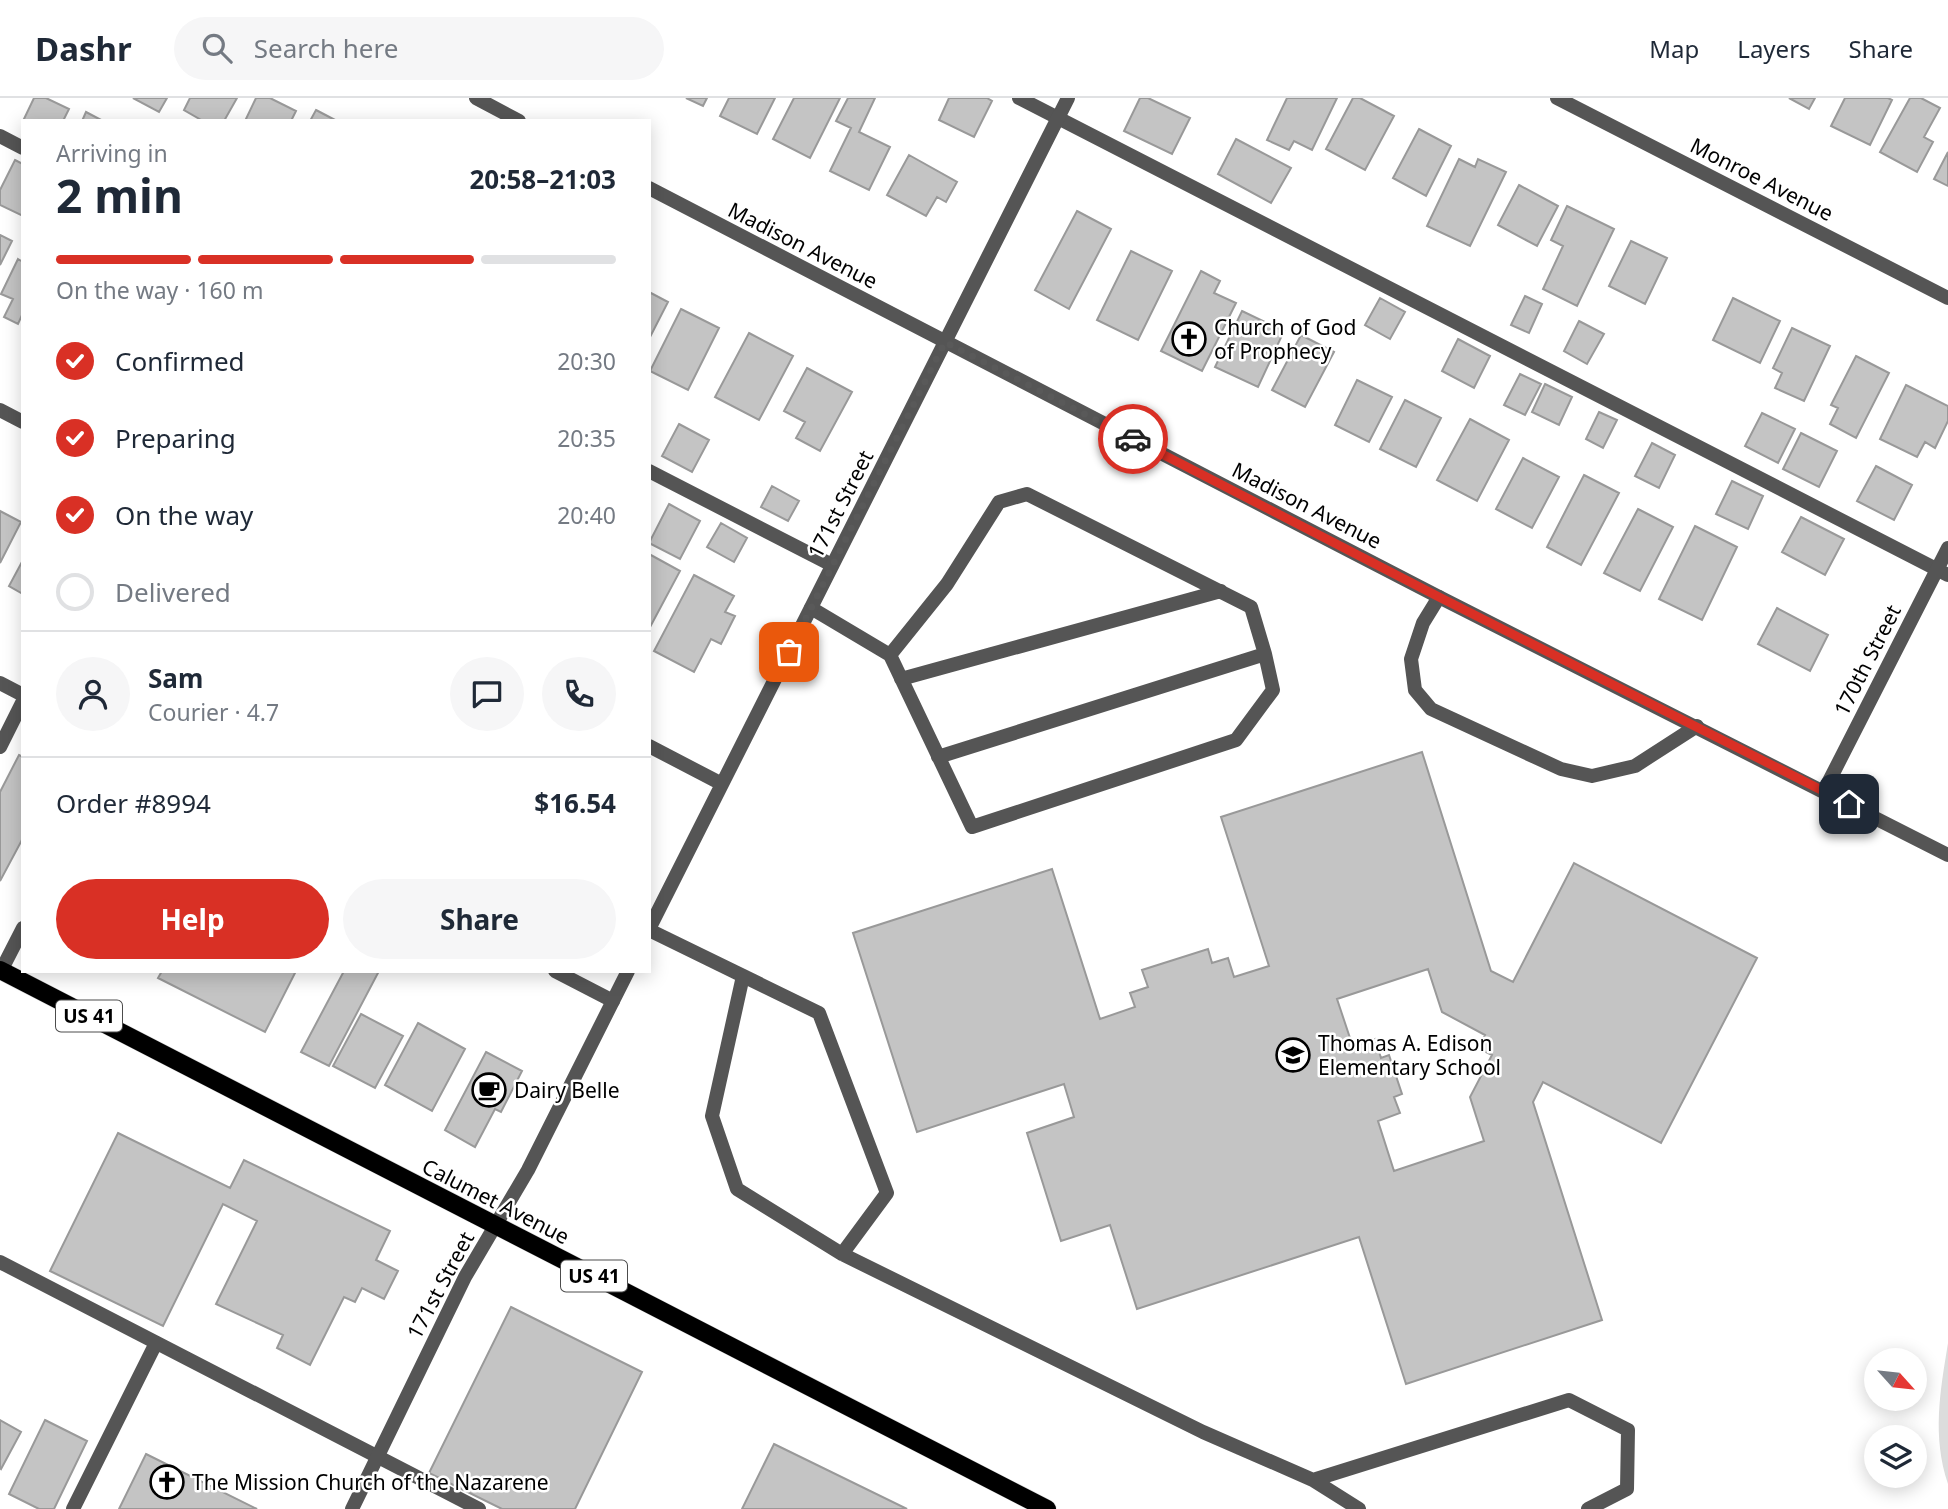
<!DOCTYPE html>
<meta charset="utf-8">
<style>
:root{--surface:#fff;--page:#f6f6f7;--text:#1f2937;--muted:#747a83;--line:#e0e1e3;--accent:#d93025}
body{margin:0;font-family:"Noto Sans",sans-serif;background:var(--page);color:var(--text);height:100vh;display:flex;flex-direction:column;font-size:26px;white-space:nowrap}
*{box-sizing:border-box;margin:0}
p{font-size:23px;color:var(--muted)}
.icon{flex:none;width:38px;height:38px;fill:none;stroke:currentColor;stroke-width:2;stroke-linecap:round;stroke-linejoin:round}
.map{position:relative;flex:1;overflow:hidden}
.side{position:absolute;left:21px;top:21px;width:630px;height:854px;display:flex;flex-direction:column;background:var(--surface);border-radius:0px;box-shadow:0 4px 18px #0003}
.side>*{flex:none}
.needle{width:46px;rotate:117deg}
.controls{position:absolute;left:1864px;top:1250px;display:grid;gap:14px}
.controls a{display:grid;place-items:center;width:63px;height:63px;border-radius:50%;background:var(--surface);box-shadow:0 4px 18px #0003;font-size:35px}
.pin{position:absolute;display:grid;place-items:center;width:60px;height:60px;color:#fff;margin:-30px;border-radius:14px;box-shadow:0 4px 10px #0006}
.courier{position:absolute;display:grid;place-items:center;width:70px;height:70px;margin:-35px;border:5px solid #d93025;border-radius:50%;background:#fff;color:#222;box-shadow:0 2px 9px #0007}
.overview em{font-style:normal;font-weight:700}
.overview div{display:flex;flex-direction:column-reverse}
.overview{display:flex;align-items:center;justify-content:space-between;height:119px;padding:0 35px}
h1{font-size:46px;font-weight:700;line-height:52px}
.bar{display:grid;grid-template-columns:repeat(4,1fr);gap:10px 7px;align-content:center;height:84px;padding:0 35px}
.bar i{height:9px;border-radius:5px;background:var(--line)}
.bar .on{background:var(--accent)}
.bar p{grid-column:span 4}
.line{display:flex;align-items:center;gap:18px;padding:0 35px;border-top:2px solid var(--line)}
.line div{flex:1}
.round{display:grid;place-items:center;flex:none;width:74px;height:74px;border-radius:37px;background:var(--page)}
ol{padding:0 35px;list-style:none}
li{display:flex;align-items:center;gap:21px;height:77px}
li p{margin-inline-start:auto}
li .icon{padding:7px;border-radius:50%;background:var(--accent);color:#fff;stroke-width:4}
li:last-child{color:var(--muted)}
li i{width:38px;height:38px;border:4px solid var(--line);border-radius:50%}
.button{display:flex;gap:14px;margin-top:auto;padding:14px 35px}
.button a{flex:1;height:80px;border-radius:42px;background:var(--accent);color:#fff;font-size:28px;font-weight:700;line-height:80px;text-align:center}
.button a+a{background:var(--page);color:var(--text)}
header{display:flex;align-items:center;gap:42px;box-sizing:border-box;height:98px;padding:0 35px;background:var(--surface);border-bottom:2px solid var(--line)}
header strong{font-size:33px}
nav{display:flex;gap:38px;margin-inline-start:auto;font-size:24px}
.search{width:490px;height:63px;background:var(--page);display:flex;align-items:center;gap:18px;box-sizing:border-box;padding:0 24px;border-radius:38px;color:var(--muted);font-size:26px}
.map>svg:first-child{display:block}
</style>
<header>
<strong>Dashr</strong>
<div class="search"><svg class="icon" aria-label="search" viewBox="0 0 24 24"><circle cx="10" cy="10" r="6"/><path d="M15 15l6 6"/></svg>Search here</div>
<nav><a>Map</a><a>Layers</a><a>Share</a></nav>
</header>
<div class="map">
<svg width="1948" height="1411" viewBox="0 0 1948 1411">
<rect width="100%" height="100%" fill="#fff"/>
<!-- green -->
<path fill="#dcdcdc" d="M1948 1245V1386C1932 1338 1940 1294 1948 1245Z"/>
<!-- building -->
<path fill="#c4c4c4" stroke="#999" stroke-width="2" fill-rule="evenodd" d="M34 0H46L69 11 63 23H23Z
M133 0H167L159 14Z
M190 0H237L224 23H203L184 12Z
M256 0H270L296 13 291 23H245Z
M686 0H707L703 8Z
M729 0H775L757 36 720 18Z
M794 0H840L810 60 773 41Z
M848 0H875L859 34 890 49 869 92 830 73 851 30 836 23Z
M949 0H987L992 3 974 39 939 22Z
M1140 0H1148L1190 20 1172 56 1124 33Z
M1287 0H1337L1312 52 1294 43 1289 52 1267 42Z
M1353 0H1360L1394 18 1365 72 1326 51Z
M1789 0H1815L1809 11Z
M1845 0H1888L1892 2 1870 47 1831 28Z
M1910 0H1921L1940 10 1924 39 1933 44 1917 74 1880 54Z
M316 12 337 23H310Z
M86 14 103 23H82Z
M1419 31 1451 48 1426 98 1393 80Z
M1236 41 1291 70 1271 105 1218 76Z
M1948 54V88L1934 81Z
M909 57 957 84 946 104 937 99 926 118 887 97Z
M1459 61 1475 69 1478 61 1506 74 1470 148 1427 128Z
M15 62 23 66V118L0 107V92Z
M1519 87 1558 108 1537 148 1498 127Z
M1567 108 1614 131 1577 208 1543 191 1563 148 1551 142Z
M1077 113 1111 131 1069 211 1035 192Z
M0 137 12 143 0 167Z
M1631 143 1667 160 1645 206 1609 188Z
M1131 153 1172 173 1138 242 1097 222Z
M18 161 23 164V215L18 226 4 219 13 201 1 196Z
M1201 173 1220 183 1214 195 1236 205 1202 273 1161 253Z
M649 194 668 204 649 241Z
M1525 198 1542 206 1529 235 1511 227Z
M1380 200 1405 214 1390 241 1365 227Z
M1733 200 1780 223 1760 265 1713 242Z
M681 211 719 230 688 292 650 273Z
M1242 213 1284 233 1258 289 1215 269Z
M1579 223 1604 236 1587 266 1564 253Z
M1792 230 1830 248 1804 303 1775 290 1782 275 1773 270Z
M749 235 793 258 759 322 715 299Z
M1301 237 1334 254 1305 309 1272 292Z
M1458 241 1490 258 1474 290 1442 273Z
M1856 258 1889 275 1856 340 1830 326 1838 310 1831 307Z
M807 270 852 294 820 353 796 340 805 324 784 313Z
M1520 276 1541 286 1525 317 1504 307Z
M1357 282 1392 299 1369 344 1335 327Z
M1545 286 1572 299 1559 327 1532 314Z
M1906 287 1948 308V323L1935 350 1925 344 1917 359 1880 341Z
M1405 302 1441 320 1416 369 1380 351Z
M1599 314 1617 322 1603 350 1586 341Z
M1762 315 1795 331 1778 365 1745 348Z
M1470 321 1509 342 1477 403 1437 382Z
M679 326 709 342 692 374 662 358Z
M1801 335 1837 353 1819 389 1783 371Z
M1652 345 1675 357 1659 390 1635 378Z
M1523 360 1559 379 1532 430 1496 411Z
M1876 368 1912 387 1894 422 1857 403Z
M1584 377 1619 395 1581 467 1547 449Z
M1732 383 1763 398 1748 431 1716 416Z
M772 388 799 403 788 423 761 409Z
M669 406 700 423 680 461 649 445Z
M1638 411 1673 429 1640 493 1604 475Z
M0 413 21 424 0 465Z
M1801 419 1844 441 1825 477 1782 454Z
M721 425 747 440 734 464 707 449Z
M1695 428 1737 449 1702 522 1659 501Z
M649 456 680 473 649 531Z
M23 462V496L9 488Z
M694 477 734 498 725 514 735 518 721 546 711 541 694 574 654 553Z
M1777 510 1828 537 1810 573 1758 546Z
M1422 654 1491 873 1513 884 1574 765 1757 860 1661 1045 1543 984 1533 1004 1602 1222 1406 1286 1359 1139 1137 1211 1110 1127 1061 1143 1027 1035 1074 1019 1064 986 917 1034 853 835 1052 771 1100 921 1135 909 1130 895 1148 889 1142 872 1208 851 1212 865 1228 860 1234 879 1269 868 1221 719ZM1428 871 1442 914 1485 937 1478 950 1492 957 1470 999 1484 1043 1394 1073 1378 1023 1400 1015 1394 999 1402 996 1389 957 1381 960 1375 941 1353 949 1337 901Z
M19 657 23 659V740L0 783V694Z
M162 873H291L295 875 265 934 158 880Z
M344 873H379L329 968 301 954Z
M361 916 403 938 375 990 333 968Z
M418 925 465 951 432 1013 385 987Z
M486 954 522 973 501 1014 495 1011 475 1049 445 1032Z
M118 1035 230 1090 244 1062 390 1133 376 1162 398 1173 384 1201 362 1190 355 1204 344 1199 310 1267 277 1250 283 1237 216 1206 257 1123 223 1106 163 1228 50 1173Z
M511 1209 642 1274 575 1411H502L429 1375Z
M0 1322 21 1334 1 1371 0 1370Z
M45 1322 87 1343 54 1411H39L9 1396Z
M774 1346 907 1411H742Z
M146 1356 257 1411H119Z"/>
<g fill="none" stroke-linecap="round" stroke-linejoin="round">
<defs>
<path id="primary" d="M0 872 1047 1411"/>
</defs>
<!-- primary casing -->
<use href="#primary" stroke="#dbdbdb" stroke-width="19"/>
<!-- service -->
<path stroke="#555" stroke-width="14" d="M1019 0 1948 477
M0 38 23 50
M649 373 832 467
M1439 499 1423 525 1411 561 1415 592 1431 611 1561 671 1592 678 1635 668 1697 628
M811 510 890 557 972 729 1236 642 1273 592 1265 556 1251 509 1027 396 999 404 947 486 890 557
M901 581 1221 493
M0 585 23 597
M0 649 23 603
M938 659 1265 556
M649 832 819 915 887 1095 842 1156
M1 873 23 830
M555 873 613 903
M743 878 712 1018 737 1091 842 1156 1203 1334 1313 1382 1359 1411
M0 1164 479 1411
M1313 1382 1569 1302 1628 1332 1627 1391 1588 1411
M73 1411 156 1245"/>
<!-- minor -->
<path stroke="#555" stroke-width="14" d="M476 0 519 23
M1557 0 1948 200
M649 90 1439 499 1948 757
M0 312 23 324
M649 648 722 686
M1824 693 1948 450
M649 831 1068 0
M352 1411 465 1179 528 1072 628 873"/>
<!-- primary -->
<use href="#primary" stroke="#000" stroke-width="18"/>
</g>
<g fill="none" stroke-linecap="round" stroke-linejoin="round">
<!-- done -->
<path stroke="#595959" stroke-width="7" stroke-dasharray="0 12.6" d="M789 554 945 244 1133 341"/>
<!-- route -->
<path stroke="#d93025" stroke-width="9" d="M1133 341 1439 499 1849 706"/>
</g>
<!-- icons -->
<defs>
<symbol id="church-ring" viewBox="-11 -11 22 22"><circle r="9.5" fill="#fff" stroke="#000" stroke-width="1.5"/><path d="M-1.2-6h2.4v3.5h3.3v2.4h-3.3V6h-2.4V-.1h-3.3v-2.4h3.3Z" fill="#000"/></symbol>
<symbol id="school-ring" viewBox="-11 -11 22 22"><circle r="9.5" fill="#fff" stroke="#000" stroke-width="1.5"/><path d="M0-5L7-2L0 1L-7-2ZM-4 1L0 2.5L4 1V4Q0 6-4 4Z" fill="#000"/></symbol>
<symbol id="cafe-ring" viewBox="-11 -11 22 22"><circle r="9.5" fill="#fff" stroke="#000" stroke-width="1.5"/><path d="M-5.5-4.5H6V0H3Q3 3.5 0 3.5H-2.5Q-5.5 3.5-5.5 0ZM3-3.2v2h1.7v-2ZM-6 4.5H4V6H-6Z" fill="#000"/></symbol>
</defs>
<g fill-rule="evenodd">
<use href="#church-ring" x="1170" y="222" width="38" height="38"/>
<use href="#school-ring" x="1274" y="938" width="38" height="38"/>
<use href="#cafe-ring" x="470" y="973" width="38" height="38"/>
<use href="#church-ring" x="148" y="1365" width="38" height="38"/>
</g>
<g text-anchor="middle" dominant-baseline="central" stroke-width="5" stroke-linejoin="round" paint-order="stroke">
<!-- shield labels -->
<g fill="#fff" stroke="#4c4c4c" stroke-width="2">
<rect x="56" y="902.5" width="66" height="31" rx="5"/>
<rect x="561" y="1162.5" width="66" height="31" rx="5"/>
</g>
<g font-size="19" font-weight="bold" fill="#000">
<text x="89" y="918">US 41</text>
<text x="594" y="1178">US 41</text>
</g>
<!-- street labels -->
<g font-size="21" fill="#000" stroke="#fff">
<text transform="translate(1762 81) rotate(27)">Monroe Avenue</text>
<text transform="translate(803 147) rotate(27)">Madison Avenue</text>
<text transform="translate(840 406) rotate(-63)">171st Street</text>
<text transform="translate(1307 407) rotate(27)">Madison Avenue</text>
<text transform="translate(1867 562) rotate(-63)">170th Street</text>
<text transform="translate(496 1103) rotate(27)">Calumet Avenue</text>
<text transform="translate(440 1187) rotate(-62)">171st Street</text>
</g>
<!-- poi labels -->
<g font-size="21" fill="#000" stroke="#fff" text-anchor="start">
<text x="1214" y="229">Church of God<tspan x="1214" dy="24">of Prophecy</tspan></text>
<text x="1318" y="945">Thomas A. Edison<tspan x="1318" dy="24">Elementary School</tspan></text>
<text x="514" y="992">Dairy Belle</text>
<text x="192" y="1384">The Mission Church of the Nazarene</text>
</g>
</g>
</svg>
<div class="controls">
<a><svg class="needle" viewBox="-14 -14 28 28"><path d="M0-13l5 13h-10z" fill="#e53935"/><path d="M0 13l5-13h-10z" fill="#747a83"/></svg></a>
<a><svg class="icon" aria-label="layers" viewBox="0 0 24 24"><path d="M12 4l9 5-9 5-9-5zM3 14l9 5 9-5"/></svg></a>
</div>
<div class="pin" style="left:789px;top:554px;background:#ea580c"><svg class="icon" aria-label="bag" viewBox="0 0 24 24"><path d="M5 8h14l-1 12H6zM9 8a3 3 0 0 1 6 0"/></svg></div>
<div class="pin" style="left:1849px;top:706px;background:#1f2937"><svg class="icon" aria-label="home" viewBox="0 0 24 24"><path d="M3 11l9-7 9 7M6 9v11h12V9"/></svg></div>
<div class="courier" style="left:1133px;top:341px"><svg class="icon" aria-label="car" viewBox="0 0 24 24"><path d="M5 17H2v-5l4-1 3-4h7l3 4 3 1v5h-3M9 17h6M6 11h13"/><circle cx="7" cy="17" r="2"/><circle cx="17" cy="17" r="2"/></svg></div>
<section class="side">
<div class="overview"><div><h1>2 min</h1><p>Arriving in</p></div><em>20:58–21:03</em></div>
<div class="bar"><i class="on"></i><i class="on"></i><i class="on"></i><i></i><p>On the way · 160 m</p></div>
<ol>
<li><svg class="icon" aria-label="check" viewBox="0 0 24 24"><path d="M5 12l5 5 9-10"/></svg>Confirmed<p>20:30</p></li>
<li><svg class="icon" aria-label="check" viewBox="0 0 24 24"><path d="M5 12l5 5 9-10"/></svg>Preparing<p>20:35</p></li>
<li><svg class="icon" aria-label="check" viewBox="0 0 24 24"><path d="M5 12l5 5 9-10"/></svg>On the way<p>20:40</p></li>
<li><i></i>Delivered</li>
</ol>
<div class="line" style="height:126px"><a class="round"><svg class="icon" aria-label="person" viewBox="0 0 24 24"><circle cx="12" cy="8" r="4"/><path d="M4 21q1-7 8-7t8 7"/></svg></a><div><b>Sam</b><p>Courier · 4.7</p></div><a class="round"><svg class="icon" aria-label="chat" viewBox="0 0 24 24"><path d="M4 5h16v11H9l-5 4z"/></svg></a><a class="round"><svg class="icon" aria-label="phone" viewBox="0 0 24 24"><path d="M5 4h4l2 5-3 2q2 4 5 5l2-3 5 2v4C11 20 4 13 5 4z"/></svg></a></div>
<div class="line" style="height:91px"><div>Order #8994</div><b>$16.54</b></div>
<div class="button"><a>Help</a><a>Share</a></div>
</section>
</div>
